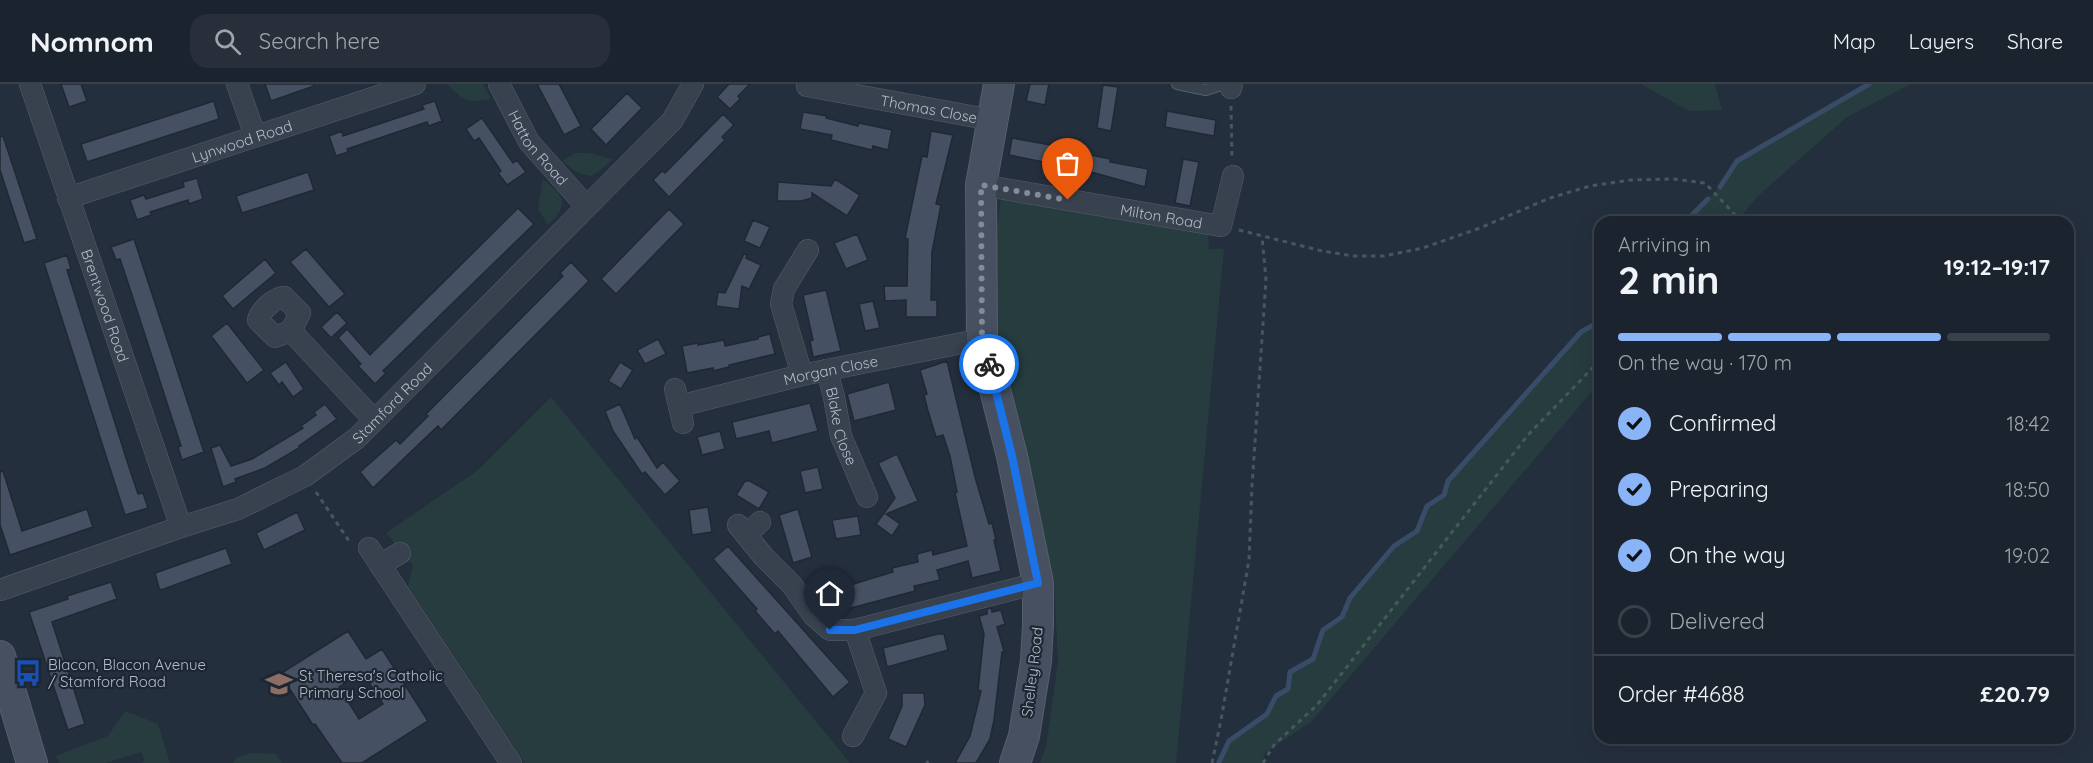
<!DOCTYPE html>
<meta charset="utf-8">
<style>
:root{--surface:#1b232e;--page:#282f3a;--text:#f1f3f6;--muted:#a0a4aa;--line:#39404a;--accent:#8ab4f8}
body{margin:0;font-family:Quicksand,sans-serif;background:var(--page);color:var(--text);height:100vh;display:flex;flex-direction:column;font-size:22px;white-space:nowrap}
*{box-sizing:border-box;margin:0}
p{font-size:20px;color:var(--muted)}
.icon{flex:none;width:33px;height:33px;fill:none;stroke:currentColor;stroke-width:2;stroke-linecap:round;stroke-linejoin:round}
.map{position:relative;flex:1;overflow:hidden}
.panel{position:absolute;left:1594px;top:132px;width:480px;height:528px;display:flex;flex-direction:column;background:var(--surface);border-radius:18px;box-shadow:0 6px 24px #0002,0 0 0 2px var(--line)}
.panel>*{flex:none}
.pin{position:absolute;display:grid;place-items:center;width:51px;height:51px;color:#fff;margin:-62px -26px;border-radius:50% 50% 50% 0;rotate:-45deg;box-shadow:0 0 6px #0007}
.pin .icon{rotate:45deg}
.courier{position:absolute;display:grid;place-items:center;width:60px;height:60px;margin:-30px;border:4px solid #1a73e8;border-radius:50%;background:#fff;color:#222;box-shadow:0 2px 8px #0007}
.summary em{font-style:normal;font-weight:800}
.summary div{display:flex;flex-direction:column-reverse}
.summary{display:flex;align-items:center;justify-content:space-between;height:102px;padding:0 24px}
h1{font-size:39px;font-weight:800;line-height:45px}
.bar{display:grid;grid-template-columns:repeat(4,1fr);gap:9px 6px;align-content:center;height:72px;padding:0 24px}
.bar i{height:8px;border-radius:4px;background:var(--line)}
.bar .selected{background:var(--accent)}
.bar p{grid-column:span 4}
.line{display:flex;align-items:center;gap:15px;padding:0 24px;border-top:2px solid var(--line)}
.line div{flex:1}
ol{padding:0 24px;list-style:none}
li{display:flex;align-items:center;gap:18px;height:66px}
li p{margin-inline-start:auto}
li .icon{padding:6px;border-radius:50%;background:var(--accent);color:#111;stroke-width:4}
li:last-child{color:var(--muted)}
li i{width:33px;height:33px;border:3px solid var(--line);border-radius:50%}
header{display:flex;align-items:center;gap:36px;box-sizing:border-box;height:84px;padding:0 30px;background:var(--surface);border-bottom:2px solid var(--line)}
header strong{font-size:28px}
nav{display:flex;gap:33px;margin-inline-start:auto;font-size:21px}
.search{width:420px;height:54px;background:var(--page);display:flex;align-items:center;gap:15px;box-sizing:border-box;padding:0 21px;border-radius:18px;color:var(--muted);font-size:22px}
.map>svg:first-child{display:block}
</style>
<header>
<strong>Nomnom</strong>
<div class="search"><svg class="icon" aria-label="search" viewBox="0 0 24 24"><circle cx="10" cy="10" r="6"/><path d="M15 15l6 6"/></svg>Search here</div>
<nav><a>Map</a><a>Layers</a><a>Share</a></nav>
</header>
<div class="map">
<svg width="2093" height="679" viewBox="0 0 2093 679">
<rect width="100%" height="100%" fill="#242f3e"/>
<!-- green -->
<path fill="#263c3f" d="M447 0H483L491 15C468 20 463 16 447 0Z
M1641 0H1715L1722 26 1689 27Z
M1869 0H1911L1847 33 1758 112 1736 138H1685L1720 103 1737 77Z
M576 69H590L612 75 602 85 591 92 578 89 562 77Z
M543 95C565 112 569 121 548 141L538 125Z
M1001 112 1208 145 1209 165H1224L1176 679H1040L1046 663 1058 578 1054 497 991 255 993 179Z
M1600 228V298L1312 637 1265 669 1261 679H1217L1221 676 1229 657 1267 630 1276 612 1288 605 1290 588 1313 575 1323 546 1342 533 1350 514 1394 462 1417 447 1427 422 1444 411 1448 397 1581 248 1597 239Z
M551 313 850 679H525L408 502 413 481 386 449 478 386Z
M125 627 158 640 170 679H141L145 677 141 668 106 679H59L56 672 108 652Z
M252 669 276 670 282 679H232L238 673Z"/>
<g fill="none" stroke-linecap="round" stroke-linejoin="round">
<!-- stream -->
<path stroke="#394c67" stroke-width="5" d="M1720 103 1737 77 1869 0
M1685 138 1708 115
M1219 678 1229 657 1267 630 1276 612 1288 605 1290 588 1313 575 1323 546 1342 533 1350 514 1394 462 1417 447 1427 422 1444 411 1448 397 1581 248 1597 239 1600 228"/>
</g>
<!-- building -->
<path fill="#455162" stroke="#1f2835" stroke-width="1.5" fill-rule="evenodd" d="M61 0H81L87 17 69 23Z
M265 0H314V2L271 17Z
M537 0H559L581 42 564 51Z
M729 0H750L738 12 740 15 730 25 717 13Z
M1030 0H1049L1045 21 1026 17Z
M1103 1 1118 3 1111 47 1097 44Z
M627 9 642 24 606 61 591 45Z
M214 17 219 35 87 78 81 60Z
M435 17 442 37 429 42 427 38 347 65 348 68 336 72 329 52 342 47 343 52 424 25 422 21Z
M1167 27 1216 36 1214 52 1165 43Z
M803 28 827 32 826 34 858 42 859 39 892 46 888 66 873 62 872 66 831 56 832 51 800 45Z
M723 30 734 41 722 53 725 56 669 113 653 96 662 87 665 89Z
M482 34 513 79 517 76 526 88 507 101 498 89 501 87 479 54 474 57 466 45Z
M931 47 953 51 936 120 941 121 932 168 931 216H937V233H906V216L885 217 884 202H907L908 155 905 154 922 72 927 73Z
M3 52 37 155 24 159 0 86V53Z
M1012 54 1073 65 1072 67 1110 75V78L1148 85 1145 103 1084 86 1009 71Z
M1183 75 1199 78 1190 122 1175 119Z
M308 88 314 106 242 129 236 112Z
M197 94 203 115 189 120 188 116 150 128 151 131 137 136 130 116 144 111 146 115 184 103 183 98Z
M835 95 860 111 847 132 812 109V114L801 117H777L778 98 831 102Z
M518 124 534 140 383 287 386 289 375 300 358 282 361 280 338 254 347 245 370 271Z
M669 125 684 140 616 210 601 195Z
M753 136 770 143 760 164 744 157Z
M857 150 868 176 846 185 834 159Z
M134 155 204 368 182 376 178 363 181 362 131 208 120 175 116 176 111 163Z
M306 165 345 210 329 223 290 178Z
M744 170 747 171 746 174 761 181 749 205 742 202 739 225 716 222 718 208 725 209Z
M67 171 71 185 67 186 127 377 138 410 143 409 148 424 125 431 44 179Z
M265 175 276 189 233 225 222 212Z
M571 178 589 197 441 346 438 342 373 404 360 388 396 356 400 360 428 332 426 330 563 192 560 189Z
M826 206 841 267 813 273 810 257 813 256 803 211Z
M873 217 880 244 865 247 859 220Z
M337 228 347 239 331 254 321 243Z
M227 239 264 286 247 299 211 252Z
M770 250 775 270 729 281V283L713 287V284L687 289 682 262 698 259V261L724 256 725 262 758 255V253Z
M658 255 666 270 645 280 637 266Z
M947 277 975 393 989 440 992 439 996 456H994L1001 487 972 494 968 477 937 486 940 496 914 502 915 507 836 528 829 500 846 496 847 502 893 488 892 484 918 478 917 470 932 466 933 471 967 462 955 409 957 408 950 372 943 351 936 353 928 327 924 311 927 310 920 286Z
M286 278 304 305 293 313 282 298 279 301 270 289Z
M620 278 633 286 621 305 608 297Z
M889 298 896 326 854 337 847 310Z
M810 319 818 347 772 359 769 347 736 355 732 338Z
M325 320 337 335 299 362V364L265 384 235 395 236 398 223 403 211 364 220 361 231 382 252 375 303 344 301 342 316 331 314 328Z
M620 320 635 355 637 353 657 384 663 378 680 397 665 411 645 388 642 390 613 347 605 327Z
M720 347 725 365 702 371 697 353Z
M897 370 918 417 886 430 900 440 892 452 876 440 895 414 878 379Z
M818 383 823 405 805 409 800 387Z
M3 387 22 447 87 425 93 443 10 471 0 441V388Z
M745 397H750L769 408 759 425 736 411Z
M708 423 712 448 692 451 689 426Z
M798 425 812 473 793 479 779 431Z
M297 428 305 446 264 466 256 449Z
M858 432 861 451 836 455 832 436Z
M728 462 850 598 833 613 778 547 775 550 755 527 757 525 713 475Z
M226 464 232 480 161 506 159 504 155 489Z
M111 498 117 515 52 538 85 640 68 646 29 528 68 515 67 512Z
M991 524 992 528 1001 526 1005 540 997 543 1004 567 1002 568 994 636 990 655 976 679H955L970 652 981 607 978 606 984 550 979 532 987 530V525Z
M348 547 366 575 382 565 428 637 362 679H342L315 640 313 641 280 590ZM362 588 383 620 359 635 339 603Z
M938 550H944L948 566 887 583 883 564Z
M902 609H924L925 621 906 663 888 655 902 622Z"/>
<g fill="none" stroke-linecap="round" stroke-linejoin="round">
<defs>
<path id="lane" d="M1177 0 1206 6 1224 0"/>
<g id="street">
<path id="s1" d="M30 0 181 443"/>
<path d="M237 0 255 51"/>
<path id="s2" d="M499 0 529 58 586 122"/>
<path id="s3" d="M807 2 992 36"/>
<path d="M1231 4 1232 0"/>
<path id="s4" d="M981 101 1221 142 1233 92"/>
<path id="s5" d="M68 114 415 0"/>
<path d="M291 247 300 229 284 213C274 214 260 227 258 236L275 253 291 247 374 336"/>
<path id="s6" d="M827 286 834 313 841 352 867 413"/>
<path d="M802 291 781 220 784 205 808 166"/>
<path d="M675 305 683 339"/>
<path id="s7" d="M679 322 802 291 982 255"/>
<path d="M738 441 764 473 792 501 813 531 830 546H855L1038 499"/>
<path d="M746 451 760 438"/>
<path d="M369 464 511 679"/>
<path d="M380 481 400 469"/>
<path id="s8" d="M0 506 181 443 238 425 305 392 357 354 672 37 693 0"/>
<path d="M853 652 876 609 855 546"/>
</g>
<path id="secondary" d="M999 0 981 101 982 255 1012 372 1038 499V541L1036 577 1024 652 1015 679
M0 572 32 679"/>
</defs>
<!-- lane casing -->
<use href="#lane" stroke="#565f6c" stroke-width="12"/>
<!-- street casing -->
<use href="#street" stroke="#565f6c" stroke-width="22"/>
<!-- secondary casing -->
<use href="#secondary" stroke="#565f6c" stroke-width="32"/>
<!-- path -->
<path stroke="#44595c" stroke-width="3" stroke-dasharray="4.5 4.5" stroke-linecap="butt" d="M1231 22 1232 75
M1239 146 1322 167 1354 172H1384L1423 164 1480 144 1550 114 1590 102 1631 96 1673 95 1705 99 1739 135 1736 138
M316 408 351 460
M927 679 928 677
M1212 679 1221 636 1249 476 1252 402 1266 196 1262 152
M1263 679 1274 661 1317 621 1528 351 1600 276"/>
<!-- lane -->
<use href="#lane" stroke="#38414e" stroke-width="10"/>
<!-- street -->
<use href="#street" stroke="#38414e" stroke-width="21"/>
<!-- secondary -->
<use href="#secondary" stroke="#465061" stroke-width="30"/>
</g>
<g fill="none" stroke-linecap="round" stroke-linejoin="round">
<!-- done -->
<path stroke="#828b98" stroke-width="6" stroke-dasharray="0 10.8" d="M989 280 982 255 981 101 1068 116"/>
<!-- route -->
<path stroke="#1a73e8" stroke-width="8" d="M830 546H855L1038 499 1012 372 989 280"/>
</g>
<!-- icons -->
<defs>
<symbol id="bus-bare" viewBox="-9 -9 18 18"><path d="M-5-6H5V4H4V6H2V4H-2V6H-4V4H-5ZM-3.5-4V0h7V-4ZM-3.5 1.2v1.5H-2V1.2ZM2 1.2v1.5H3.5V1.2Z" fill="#1a4fb4" stroke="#1d2633" stroke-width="2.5" paint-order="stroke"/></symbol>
<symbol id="school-bare" viewBox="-9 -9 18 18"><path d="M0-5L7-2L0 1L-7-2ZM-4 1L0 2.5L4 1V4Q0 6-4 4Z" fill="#8d6e63" stroke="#1d2633" stroke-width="2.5" paint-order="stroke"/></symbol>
</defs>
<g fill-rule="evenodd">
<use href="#bus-bare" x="9" y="570" width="38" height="38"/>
<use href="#school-bare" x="260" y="581" width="38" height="38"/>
</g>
<g text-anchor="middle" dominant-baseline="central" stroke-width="4.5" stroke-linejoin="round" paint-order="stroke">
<!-- street labels -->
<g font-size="15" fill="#b4bcc9" stroke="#1d2633">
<text stroke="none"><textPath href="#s3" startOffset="124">Thomas Close</textPath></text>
<text stroke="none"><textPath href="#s5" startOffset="183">Lynwood Road</textPath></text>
<text stroke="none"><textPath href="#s2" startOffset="75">Hatton Road</textPath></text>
<text stroke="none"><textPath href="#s4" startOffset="183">Milton Road</textPath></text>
<text stroke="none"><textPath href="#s1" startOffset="234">Brentwood Road</textPath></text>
<text stroke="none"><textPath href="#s7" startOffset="156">Morgan Close</textPath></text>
<text stroke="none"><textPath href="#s8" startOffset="440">Stamford Road</textPath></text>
<text stroke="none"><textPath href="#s6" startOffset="58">Blake Close</textPath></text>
<text transform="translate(1032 588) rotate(-83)">Shelley Road</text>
</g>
<!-- poi labels -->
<g font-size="15" fill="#b4bcc9" stroke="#1d2633" text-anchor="start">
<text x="48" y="580">Blacon, Blacon Avenue<tspan x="48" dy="17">/ Stamford Road</tspan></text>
<text x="299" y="591">St Theresa's Catholic<tspan x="299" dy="17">Primary School</tspan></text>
</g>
</g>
</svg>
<div class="pin" style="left:1068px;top:116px;background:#ea580c"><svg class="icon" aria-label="bag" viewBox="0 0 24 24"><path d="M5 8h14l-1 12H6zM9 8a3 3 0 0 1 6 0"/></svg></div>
<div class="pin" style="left:830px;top:546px;background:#1f2937"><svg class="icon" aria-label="home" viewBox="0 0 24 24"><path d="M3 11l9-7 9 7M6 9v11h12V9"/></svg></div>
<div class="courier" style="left:989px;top:280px"><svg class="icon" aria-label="bike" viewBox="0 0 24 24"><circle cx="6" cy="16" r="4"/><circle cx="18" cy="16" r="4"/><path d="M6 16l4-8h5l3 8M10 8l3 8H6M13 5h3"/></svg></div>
<section class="panel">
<div class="summary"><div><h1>2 min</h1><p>Arriving in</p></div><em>19:12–19:17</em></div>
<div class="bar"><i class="selected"></i><i class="selected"></i><i class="selected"></i><i></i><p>On the way · 170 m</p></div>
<ol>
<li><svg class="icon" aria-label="check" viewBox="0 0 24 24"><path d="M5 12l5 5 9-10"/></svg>Confirmed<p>18:42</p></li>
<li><svg class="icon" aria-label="check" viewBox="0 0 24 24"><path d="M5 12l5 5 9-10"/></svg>Preparing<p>18:50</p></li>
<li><svg class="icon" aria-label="check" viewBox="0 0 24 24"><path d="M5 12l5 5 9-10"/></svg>On the way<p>19:02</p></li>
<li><i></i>Delivered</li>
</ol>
<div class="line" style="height:78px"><div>Order #4688</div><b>£20.79</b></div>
</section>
</div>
